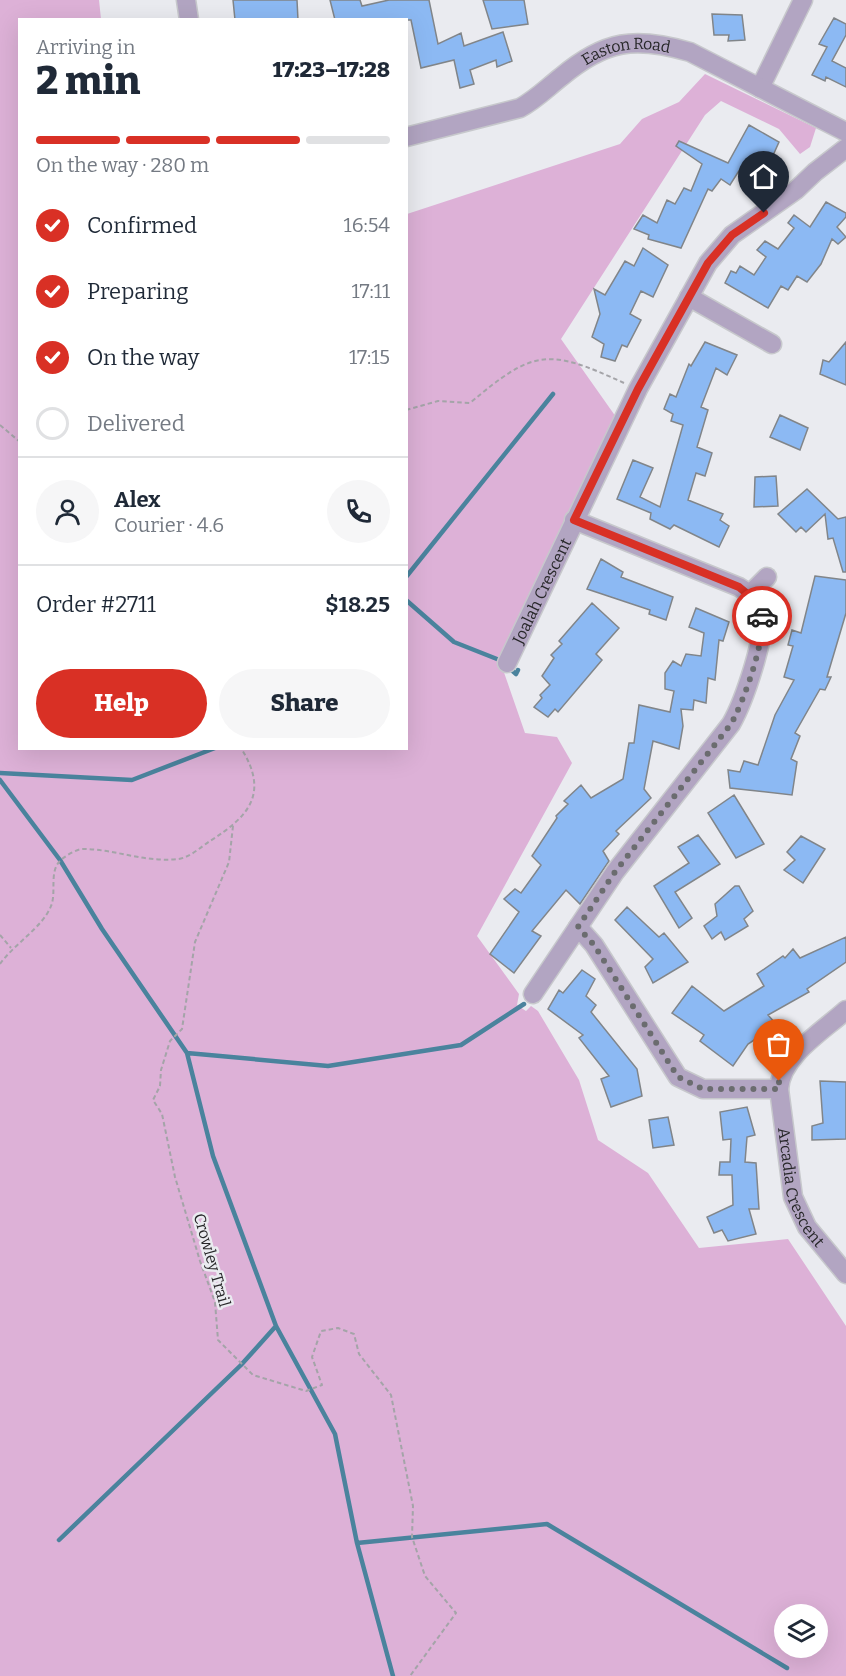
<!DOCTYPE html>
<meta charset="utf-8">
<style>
:root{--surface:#fff;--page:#f6f6f7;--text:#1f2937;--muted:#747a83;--line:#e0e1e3;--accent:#d93025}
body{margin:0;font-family:Bitter,serif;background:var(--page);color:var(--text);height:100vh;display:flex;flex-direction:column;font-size:22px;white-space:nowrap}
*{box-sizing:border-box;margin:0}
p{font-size:20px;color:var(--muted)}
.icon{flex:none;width:33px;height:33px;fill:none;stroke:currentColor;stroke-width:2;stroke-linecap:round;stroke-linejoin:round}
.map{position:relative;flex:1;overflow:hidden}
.sheet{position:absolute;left:18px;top:18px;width:390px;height:732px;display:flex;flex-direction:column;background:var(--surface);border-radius:0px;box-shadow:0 6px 24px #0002}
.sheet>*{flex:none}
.tools{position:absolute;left:774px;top:1604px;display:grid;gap:12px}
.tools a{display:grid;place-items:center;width:54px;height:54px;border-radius:50%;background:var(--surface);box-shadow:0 6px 24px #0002;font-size:30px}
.pin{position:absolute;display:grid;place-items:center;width:51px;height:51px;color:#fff;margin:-62px -26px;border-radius:50% 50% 50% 0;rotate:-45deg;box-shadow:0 0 6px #0007}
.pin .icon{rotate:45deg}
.courier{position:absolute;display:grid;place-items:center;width:60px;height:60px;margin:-30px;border:4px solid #d93025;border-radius:50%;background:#fff;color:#222;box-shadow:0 2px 8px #0007}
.headline em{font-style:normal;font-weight:800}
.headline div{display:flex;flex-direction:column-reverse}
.headline{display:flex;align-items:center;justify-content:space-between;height:102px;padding:0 18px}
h1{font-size:39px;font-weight:800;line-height:45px}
.bar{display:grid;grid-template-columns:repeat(4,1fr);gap:9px 6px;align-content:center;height:72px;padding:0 18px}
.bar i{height:8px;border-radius:4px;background:var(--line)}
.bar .current{background:var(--accent)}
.bar p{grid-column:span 4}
.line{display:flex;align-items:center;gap:15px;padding:0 18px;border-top:2px solid var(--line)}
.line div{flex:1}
.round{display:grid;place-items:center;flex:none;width:63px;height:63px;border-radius:32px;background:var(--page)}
ol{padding:0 18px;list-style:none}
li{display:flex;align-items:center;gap:18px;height:66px}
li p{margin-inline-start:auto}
li .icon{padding:6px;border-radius:50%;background:var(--accent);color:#fff;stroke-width:4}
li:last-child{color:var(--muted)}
li i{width:33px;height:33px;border:3px solid var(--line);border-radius:50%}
.primary-button{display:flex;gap:12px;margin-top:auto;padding:12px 18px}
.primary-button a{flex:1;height:69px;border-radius:36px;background:var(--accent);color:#fff;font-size:24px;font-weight:800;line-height:69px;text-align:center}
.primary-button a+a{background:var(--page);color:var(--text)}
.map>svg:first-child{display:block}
</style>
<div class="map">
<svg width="846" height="1676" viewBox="0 0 846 1676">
<rect width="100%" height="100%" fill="#eaebf0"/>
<!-- green -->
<path fill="#ddb1d7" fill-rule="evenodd" d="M0 0H99L101 19 20 20V748H406L407 214 620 144 642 119 679 102 705 74 816 128 810 147 800 154 779 129 721 101 705 115 561 339 616 417 499 658 525 733 557 737 572 763 477 936 519 994 517 1005 526 1011 531 1006 538 1011 579 1080 598 1140 648 1173 699 1248 788 1239 846 1326V1676H0ZM784 1614H818V1647H784Z"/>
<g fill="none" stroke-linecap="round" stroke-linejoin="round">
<!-- stream -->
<path stroke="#4a839d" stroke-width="4.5" d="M406 577 553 394
M406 600 454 642 502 661
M508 667 516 674 518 670
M0 773 132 780 215 748
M0 780 60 860 102 929 187 1053 213 1156 276 1326 335 1434 357 1543 393 1676
M187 1053 328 1066 461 1045 524 1004
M59 1540 241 1365 276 1326
M357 1543 547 1524 787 1668"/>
</g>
<!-- building -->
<path fill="#8cb9f3" stroke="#818589" stroke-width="1.5" d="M233 0H297L298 20H235Z
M330 0H360L362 6 389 0H429L438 44 461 33 464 46 503 32 512 61 497 67 496 60 470 70 474 84 460 88 454 60 421 68 411 20H335Z
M483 0H524L528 24 492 29Z
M712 14 742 15 745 40 728 41 729 35H714Z
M834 18 846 24V35L832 61 846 68V87L826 77 825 81 812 75 827 47 819 44Z
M749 125 779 142 770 162 759 158 752 171 742 166 730 185 721 179 712 191 708 189 681 248 648 239 649 235 634 229 643 215 657 223 667 200 675 204 684 188 691 191 702 164 676 146 679 141 728 163Z
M826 202 846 213V217L837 227 846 237 838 244 832 239 821 264 807 282 797 276 788 290 781 286 768 308 725 283 731 271 736 273 740 266 754 275 766 257 757 250 765 241 778 249 794 228 788 223 794 215 810 227Z
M643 248 668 265 653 297 641 291 630 314 641 320 627 347 622 345 615 361 601 357 604 344 592 337 600 314 594 289 605 295 625 261 634 266Z
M705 342 737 355 727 375 716 368 701 407 708 410 697 447 712 453 705 476 696 473 688 500 723 514 720 520 729 526 719 547 674 525 670 529 650 519 651 513 617 499 633 460 653 468 640 497 660 507 683 425 671 421 673 414 664 409 670 394 676 397 689 364 691 366Z
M846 342V385L820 374 823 360 829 362Z
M780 415 808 428 800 450 770 437Z
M776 476 778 506 754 507 755 477Z
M807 489 838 519 846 517V572H843L833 538 828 539 825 514 806 532 801 527 796 532 778 514Z
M601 559 623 572 621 577 673 597 666 620 649 614 650 610 587 589Z
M815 576 846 580V613L827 677H831L825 690 820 689 795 733 800 736 791 759 797 762 792 795 730 788 728 770 740 772 744 761 758 765 775 715 794 680 784 677 793 646 788 645 792 630 801 633Z
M592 603 619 628 596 654 602 660 558 712 555 709 548 717 534 707 542 698 540 695 550 685 542 676 554 658 551 655 562 644 559 641Z
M696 608 729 622 723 641 719 640 715 680 708 678 706 703 694 700 693 710 681 709 683 726 679 749 653 741 644 789 651 798 616 831 619 834 603 851 609 861 580 904 566 890 532 931 541 936 514 973 490 954 519 912 504 899 515 889 521 893 541 865 532 856 557 818 556 816 568 804 564 801 581 785 591 798 623 779 629 743H634L639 705 670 712 674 691 665 689V673L673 661 681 666 686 654 701 656 704 633 689 627Z
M734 795 764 844 736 858 708 813Z
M698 835 720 864 675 892 692 918 679 928 654 886 689 863 678 847Z
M801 836 825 849 803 883 784 870 795 860 787 852Z
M735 886H739L753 911 744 919 748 926 725 940 721 932 712 939 704 926 717 916 715 904Z
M627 907 659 937 664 933 688 962 653 983 645 967 653 959 615 920Z
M846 937V962L807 989 809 992 768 1015 777 1025 748 1044 733 1066 700 1041 704 1035 672 1013 692 986 724 1011 764 986 757 974 783 956 785 958 793 949 800 958Z
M582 970 595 979 586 996 596 1005 591 1012 637 1069 642 1096 611 1107 601 1079 609 1076 579 1038 583 1035 548 1009 559 990 563 993Z
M820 1081 846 1082V1139L812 1140V1126L823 1123Z
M747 1107 755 1135 747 1137 745 1162 756 1163 759 1209H749L756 1234 728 1241 722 1230 714 1233 707 1217 733 1205 732 1175H719L720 1162H730L731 1139 723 1140 720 1112Z
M668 1117 674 1145 653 1148 649 1120Z"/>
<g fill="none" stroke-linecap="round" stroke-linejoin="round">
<defs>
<g id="minor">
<path d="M186 0 189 20"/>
<path d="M760 88 803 0"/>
<path id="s1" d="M406 137 520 108C535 100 547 88 561 77 605 40 635 36 690 52L846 132"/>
<path d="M689 297 772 344"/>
<path d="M750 594 767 577"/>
<path id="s2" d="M507 663 638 389 708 263 732 235 796 190 815 172 846 148"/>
<path d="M578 927 594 945 678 1077 703 1089H779"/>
<path d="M533 994 615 872 731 724C743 703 768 634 761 611 758 600 749 593 739 587L574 520"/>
<path id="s3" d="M846 1010C823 1031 781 1056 779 1089L793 1197 807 1227 846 1274"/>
</g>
</defs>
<!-- minor casing -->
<use href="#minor" stroke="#c7c8cc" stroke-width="21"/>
<!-- path -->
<path stroke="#a4a4a8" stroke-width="2" stroke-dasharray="4.5 3" stroke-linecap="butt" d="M406 410 438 401 470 403C534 349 548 348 624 383
M0 425 20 442
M233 826 229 862 195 942 182 1029 170 1041 161 1070 160 1086 153 1100 162 1114 175 1177 200 1261 215 1302 218 1340 253 1375 306 1391 322 1385 312 1357 321 1331 338 1328 354 1334 359 1354 391 1395 413 1506 412 1537 425 1576 456 1613 410 1676
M0 935 11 948
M0 964C14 944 43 927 51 906 57 892 48 870 62 859 67 855 77 849 83 849 115 849 145 863 178 859 189 858 201 847 210 841 248 817 270 794 241 748"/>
<!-- minor -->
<use href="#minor" stroke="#b2a5c2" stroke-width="18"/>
</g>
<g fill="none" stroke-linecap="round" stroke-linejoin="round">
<!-- done -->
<path stroke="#6b6c6f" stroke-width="6" stroke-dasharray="0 10.8" d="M762 616C765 642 744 701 731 724L615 872 578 927 594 945 678 1077 703 1089H779V1081"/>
<!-- route -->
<path stroke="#d93025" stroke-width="8" d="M762 616 757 602 739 587 574 520 638 389 708 263 732 235 764 213"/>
</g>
<g text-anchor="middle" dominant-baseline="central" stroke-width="5" stroke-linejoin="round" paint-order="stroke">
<!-- street labels -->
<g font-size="16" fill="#272729" stroke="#eaebf0">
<text stroke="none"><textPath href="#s1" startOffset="242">Easton Road</textPath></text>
<text stroke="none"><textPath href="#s2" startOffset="80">Joalah Crescent</textPath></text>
<text stroke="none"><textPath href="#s3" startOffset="208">Arcadia Crescent</textPath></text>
<text transform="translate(212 1260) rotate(74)">Crowley Trail</text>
</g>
</g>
</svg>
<div class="tools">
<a><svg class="icon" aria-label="layers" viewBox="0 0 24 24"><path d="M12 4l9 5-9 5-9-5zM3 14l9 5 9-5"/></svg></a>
</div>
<div class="pin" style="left:779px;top:1081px;background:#ea580c"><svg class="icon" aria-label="bag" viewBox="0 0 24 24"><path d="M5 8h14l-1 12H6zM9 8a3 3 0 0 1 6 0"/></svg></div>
<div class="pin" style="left:764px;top:213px;background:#1f2937"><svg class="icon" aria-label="home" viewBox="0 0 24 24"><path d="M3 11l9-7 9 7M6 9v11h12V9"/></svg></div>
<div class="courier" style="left:762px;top:616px"><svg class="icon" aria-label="car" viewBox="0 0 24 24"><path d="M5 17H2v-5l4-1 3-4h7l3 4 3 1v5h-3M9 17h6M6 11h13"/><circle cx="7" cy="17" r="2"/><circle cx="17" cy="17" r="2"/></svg></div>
<section class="sheet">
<div class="headline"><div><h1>2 min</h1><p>Arriving in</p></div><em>17:23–17:28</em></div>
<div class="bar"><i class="current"></i><i class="current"></i><i class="current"></i><i></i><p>On the way · 280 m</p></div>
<ol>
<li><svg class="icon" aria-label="check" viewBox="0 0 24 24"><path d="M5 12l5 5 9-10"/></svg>Confirmed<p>16:54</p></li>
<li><svg class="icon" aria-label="check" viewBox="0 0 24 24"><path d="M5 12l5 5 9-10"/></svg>Preparing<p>17:11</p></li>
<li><svg class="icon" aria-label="check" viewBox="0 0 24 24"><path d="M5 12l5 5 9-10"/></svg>On the way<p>17:15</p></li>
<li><i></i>Delivered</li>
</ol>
<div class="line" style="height:108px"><a class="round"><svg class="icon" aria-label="person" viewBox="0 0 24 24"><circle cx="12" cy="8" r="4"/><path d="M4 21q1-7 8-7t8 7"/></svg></a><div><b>Alex</b><p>Courier · 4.6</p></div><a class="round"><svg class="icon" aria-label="phone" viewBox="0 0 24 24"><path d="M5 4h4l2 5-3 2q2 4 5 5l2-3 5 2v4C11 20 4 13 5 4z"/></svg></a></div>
<div class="line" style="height:78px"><div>Order #2711</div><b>$18.25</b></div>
<div class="primary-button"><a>Help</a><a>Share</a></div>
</section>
</div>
